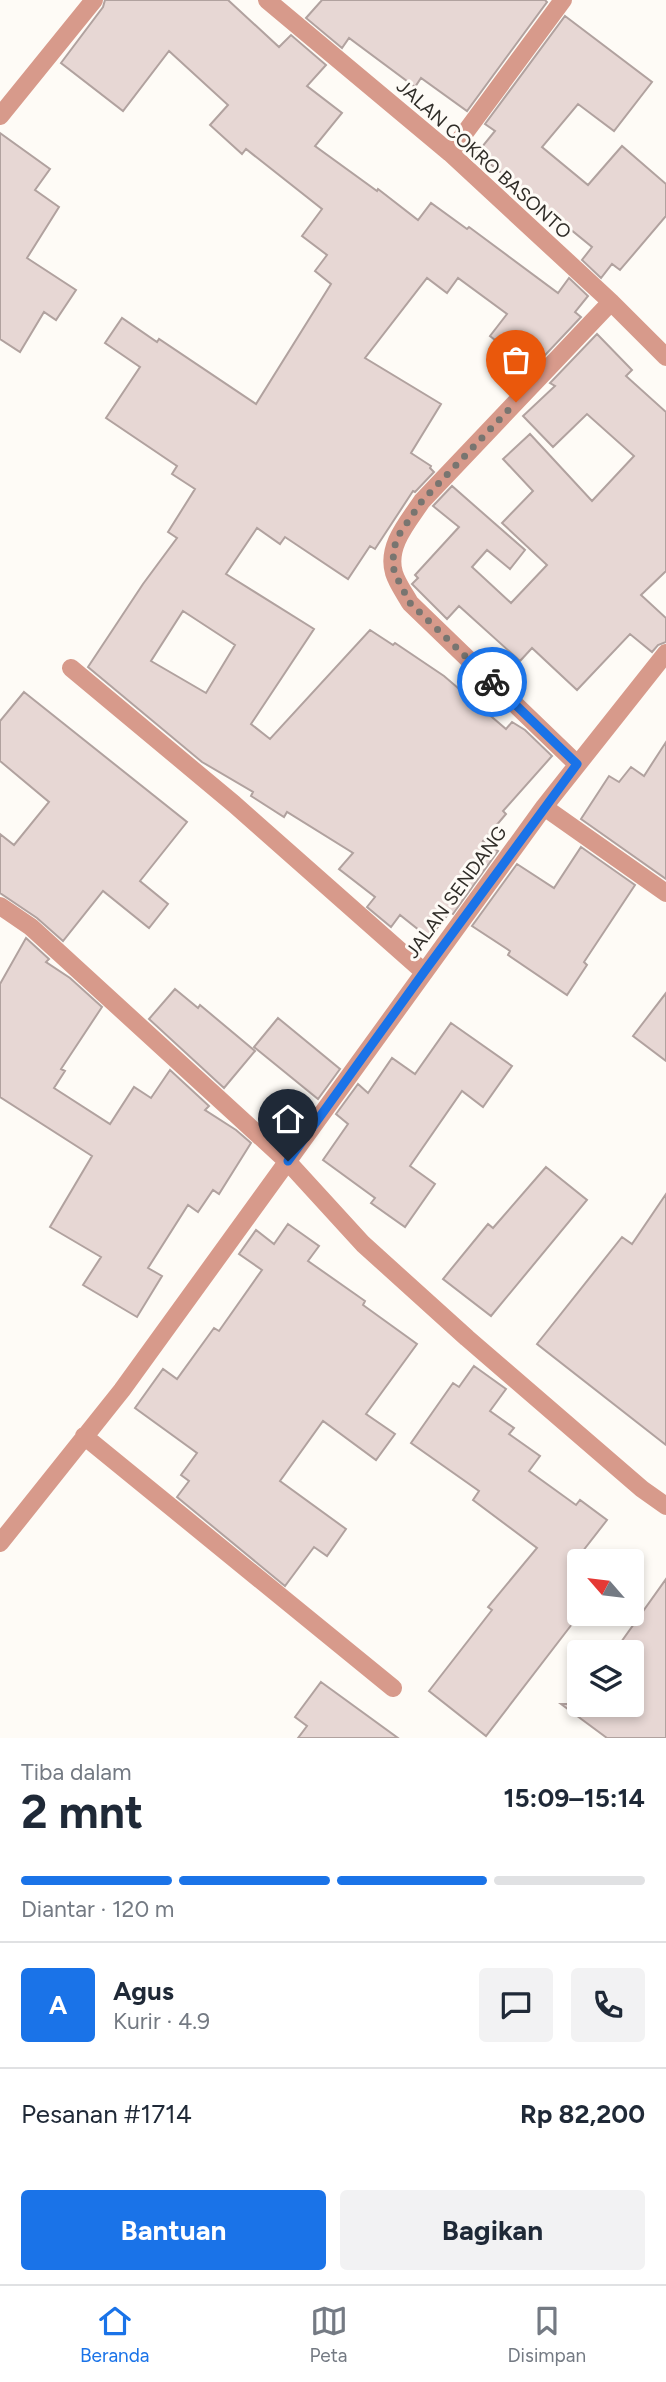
<!DOCTYPE html>
<html lang="id">
<meta charset="utf-8">
<style>
:root{--surface:#fff;--page:#f2f2f3;--text:#1f2937;--muted:#747a83;--line:#e0e1e3;--accent:#1a73e8}
body{margin:0;font-family:Figtree,sans-serif;background:var(--page);color:var(--text);height:100vh;display:flex;flex-direction:column;font-size:26px;white-space:nowrap}
*{box-sizing:border-box;margin:0}
p{font-size:23px;color:var(--muted)}
.icon{flex:none;width:38px;height:38px;fill:none;stroke:currentColor;stroke-width:2;stroke-linecap:round;stroke-linejoin:round}
.map{position:relative;height:1738px;overflow:hidden}
.details{display:flex;flex-direction:column;background:var(--surface);flex:1}
.details>*{flex:none}
.needle{width:46px;rotate:298deg}
.controls{position:absolute;left:567px;top:1549px;display:grid;gap:14px}
.controls a{display:grid;place-items:center;width:77px;height:77px;border-radius:7px;background:var(--surface);box-shadow:0 4px 10px #0003;font-size:35px}
.pin{position:absolute;display:grid;place-items:center;width:60px;height:60px;color:#fff;margin:-72px -30px;border-radius:50% 50% 50% 0;rotate:-45deg;box-shadow:0 0 7px #0007}
.pin .icon{rotate:45deg}
.courier{position:absolute;display:grid;place-items:center;width:70px;height:70px;margin:-35px;border:5px solid #1a73e8;border-radius:50%;background:#fff;color:#222;box-shadow:0 2px 9px #0007}
.summary em{font-style:normal;font-weight:700}
.summary div{display:flex;flex-direction:column-reverse}
.summary{display:flex;align-items:center;justify-content:space-between;height:119px;padding:0 21px}
h1{font-size:46px;font-weight:700;line-height:52px}
.bar{display:grid;grid-template-columns:repeat(4,1fr);gap:10px 7px;align-content:center;height:84px;padding:0 21px}
.bar i{height:9px;border-radius:5px;background:var(--line)}
.bar .current{background:var(--accent)}
.bar p{grid-column:span 4}
.line{display:flex;align-items:center;gap:18px;padding:0 21px;border-top:2px solid var(--line)}
.line div{flex:1}
.round{display:grid;place-items:center;flex:none;width:74px;height:74px;border-radius:7px;background:var(--page)}
.action{display:flex;gap:14px;margin-top:auto;padding:14px 21px}
.action a{flex:1;height:80px;border-radius:7px;background:var(--accent);color:#fff;font-size:28px;font-weight:700;line-height:80px;text-align:center}
.action a+a{background:var(--page);color:var(--text)}
.menu{display:flex;justify-content:space-around;align-items:center;height:98px;border-top:2px solid var(--line);background:var(--surface);font-size:19px;color:var(--muted)}
.menu a{display:grid;justify-items:center;gap:4px}
.menu .current{color:var(--accent)}
.map>svg:first-child{display:block}
</style>
<div class="map">
<svg width="666" height="1738" viewBox="0 0 666 1738">
<rect width="100%" height="100%" fill="#fefbf6"/>
<!-- building -->
<path fill="#e7d7d4" stroke="#b1a29f" stroke-width="2" fill-rule="evenodd" d="M105 0H228L279 47 291 35 326 65 307 86 342 113 315 146 377 191 378 189 418 220 431 203 467 229 469 227 558 293 569 278 588 296 575 312 581 317 532 369 490 336 507 314 458 278 447 293 427 278 365 358 441 404 411 453 431 466 430 468 434 472 415 492 413 491 375 549 370 546 348 579 285 537 280 544 257 528 226 574 314 629 251 724 270 739 370 630 393 645 395 643 444 676 506 729 512 722 525 730 552 756 503 811 506 814 483 841 498 851 453 914 450 912 429 938 400 915 391 927 367 907 375 897 339 869 353 853 287 812 284 817 251 796 253 792 202 762 88 667 143 584 177 538 168 532 195 489 172 474 177 466 106 418 140 367 105 343 122 318 157 342 159 339 256 404 331 284 315 271 327 255 302 236 322 209 246 149 242 154 210 125 228 105 169 51 123 111 61 63 103 7ZM183 611 235 645 206 693 151 661Z
M322 0H545L547 2 467 111 421 78 415 87 349 38 342 48 306 18Z
M565 16 652 82 614 131 578 104 542 147 588 185 622 146 666 184V216L620 270 612 264 601 278 582 260 592 247 477 153 495 131 485 124Z
M0 133 50 169 35 190 59 207 27 258 76 290 56 320 44 312 20 352 0 339Z
M597 334 632 370 626 376 666 412V571L641 595 666 618V642L658 645 652 652 630 634 577 690 532 648 520 661 459 606 447 619 412 584 418 578 415 575 459 527 433 506 452 486 525 550 510 569 487 550 472 567 511 603 547 565 502 523 533 491 503 459 530 434 592 501 634 456 587 414 553 447 523 416 555 386 550 383Z
M24 692 187 822 140 881 168 904 149 928 103 891 63 941 37 918 0 893V834L14 845 49 802 0 761V721Z
M666 742V879L581 819 609 776 619 782 631 767 644 776Z
M581 847 635 885 584 962 587 965 567 995 508 955 510 951 472 926 517 864 554 888Z
M26 938 49 959 46 962 70 978 102 1007 61 1069 65 1071 54 1088 110 1124 134 1087 151 1098 170 1070 209 1106 205 1110 236 1130 251 1143 219 1194 213 1190 198 1212 188 1205 148 1268 162 1276 137 1317 83 1285 101 1257 50 1227 92 1156 0 1097V984Z
M175 989 198 1008 200 1005 255 1051 224 1088 149 1019Z
M666 993V1061L633 1036Z
M278 1018 340 1069 318 1099 254 1047Z
M451 1023 512 1066 483 1107 462 1091 410 1166 435 1184 405 1227 371 1203 375 1198 323 1160 348 1124 336 1114 358 1084 368 1093 392 1058 415 1074Z
M546 1167 587 1200 491 1316 443 1279 488 1224 493 1228Z
M666 1194V1445L537 1344 622 1237 632 1244Z
M288 1224 319 1246 308 1261 365 1301 363 1305 417 1344 366 1414 395 1434 376 1460 323 1421 280 1481 346 1529 327 1556 314 1547 285 1586 177 1497 189 1481 181 1475 197 1453 135 1408 163 1369 177 1379 214 1328 219 1331 262 1270 239 1254 256 1230 274 1244Z
M474 1366 506 1389 490 1411 514 1428 509 1434 540 1456 529 1471 576 1505 580 1500 607 1520 579 1556V1615L486 1736 429 1691 492 1610 488 1607 537 1548 473 1500 479 1491 411 1443 453 1383 459 1387Z
M666 1579V1738H607L561 1704H632V1652H614Z
M321 1682 398 1738H298L307 1726 295 1717Z"/>
<g fill="none" stroke-linecap="round" stroke-linejoin="round">
<!-- minor -->
<path stroke="#d79a8b" stroke-width="18" d="M267 0 450 153 611 302 666 357
M0 116 94 0
M450 153 563 0
M71 668 234 804 424 972
M577 764 410 603C405 594 397 583 394 573 386 546 408 522 422 501L611 302
M544 807 666 893
M0 906 31 927 288 1162 363 1244 467 1338 642 1489 666 1506
M84 1436 393 1688
M0 1543 122 1390 544 807 666 653"/>
</g>
<g fill="none" stroke-linecap="round" stroke-linejoin="round">
<!-- done -->
<path stroke="#787570" stroke-width="7" stroke-dasharray="0 12.6" d="M492 682 410 603 394 572 393 550 400 533 422 501 516 402"/>
<!-- route -->
<path stroke="#1a73e8" stroke-width="9" d="M288 1161 424 972 577 764 492 682"/>
</g>
<g text-anchor="middle" dominant-baseline="central" stroke-width="6" stroke-linejoin="round" paint-order="stroke">
<!-- street labels -->
<g font-size="19" fill="#302d28" stroke="#fefbf6">
<text transform="translate(484 159) rotate(42)">JALAN COKRO BASONTO</text>
<text transform="translate(456 892) rotate(-54)">JALAN SENDANG</text>
</g>
</g>
</svg>
<div class="controls">
<a><svg class="needle" viewBox="-14 -14 28 28"><path d="M0-13l5 13h-10z" fill="#e53935"/><path d="M0 13l5-13h-10z" fill="#747a83"/></svg></a>
<a><svg class="icon" aria-label="layers" viewBox="0 0 24 24"><path d="M12 4l9 5-9 5-9-5zM3 14l9 5 9-5"/></svg></a>
</div>
<div class="pin" style="left:516px;top:402px;background:#ea580c"><svg class="icon" aria-label="bag" viewBox="0 0 24 24"><path d="M5 8h14l-1 12H6zM9 8a3 3 0 0 1 6 0"/></svg></div>
<div class="pin" style="left:288px;top:1161px;background:#1f2937"><svg class="icon" aria-label="home" viewBox="0 0 24 24"><path d="M3 11l9-7 9 7M6 9v11h12V9"/></svg></div>
<div class="courier" style="left:492px;top:682px"><svg class="icon" aria-label="bike" viewBox="0 0 24 24"><circle cx="6" cy="16" r="4"/><circle cx="18" cy="16" r="4"/><path d="M6 16l4-8h5l3 8M10 8l3 8H6M13 5h3"/></svg></div>
</div>
<section class="details">
<div class="summary"><div><h1>2 mnt</h1><p>Tiba dalam</p></div><em>15:09–15:14</em></div>
<div class="bar"><i class="current"></i><i class="current"></i><i class="current"></i><i></i><p>Diantar · 120 m</p></div>
<div class="line" style="height:126px"><b class="round" style="background:var(--accent);color:#fff">A</b><div><b>Agus</b><p>Kurir · 4.9</p></div><a class="round"><svg class="icon" aria-label="chat" viewBox="0 0 24 24"><path d="M4 5h16v11H9l-5 4z"/></svg></a><a class="round"><svg class="icon" aria-label="phone" viewBox="0 0 24 24"><path d="M5 4h4l2 5-3 2q2 4 5 5l2-3 5 2v4C11 20 4 13 5 4z"/></svg></a></div>
<div class="line" style="height:91px"><div>Pesanan #1714</div><b>Rp 82,200</b></div>
<div class="action"><a>Bantuan</a><a>Bagikan</a></div>
</section>
<nav class="menu">
<a class="current"><svg class="icon" aria-label="home" viewBox="0 0 24 24"><path d="M3 11l9-7 9 7M6 9v11h12V9"/></svg>Beranda</a>
<a><svg class="icon" aria-label="map" viewBox="0 0 24 24"><path d="M3 6l6-2 6 2 6-2v14l-6 2-6-2-6 2zM9 4v14M15 6v14"/></svg>Peta</a>
<a><svg class="icon" aria-label="saved" viewBox="0 0 24 24"><path d="M7 4h10v16l-5-4-5 4z"/></svg>Disimpan</a>
</nav>
